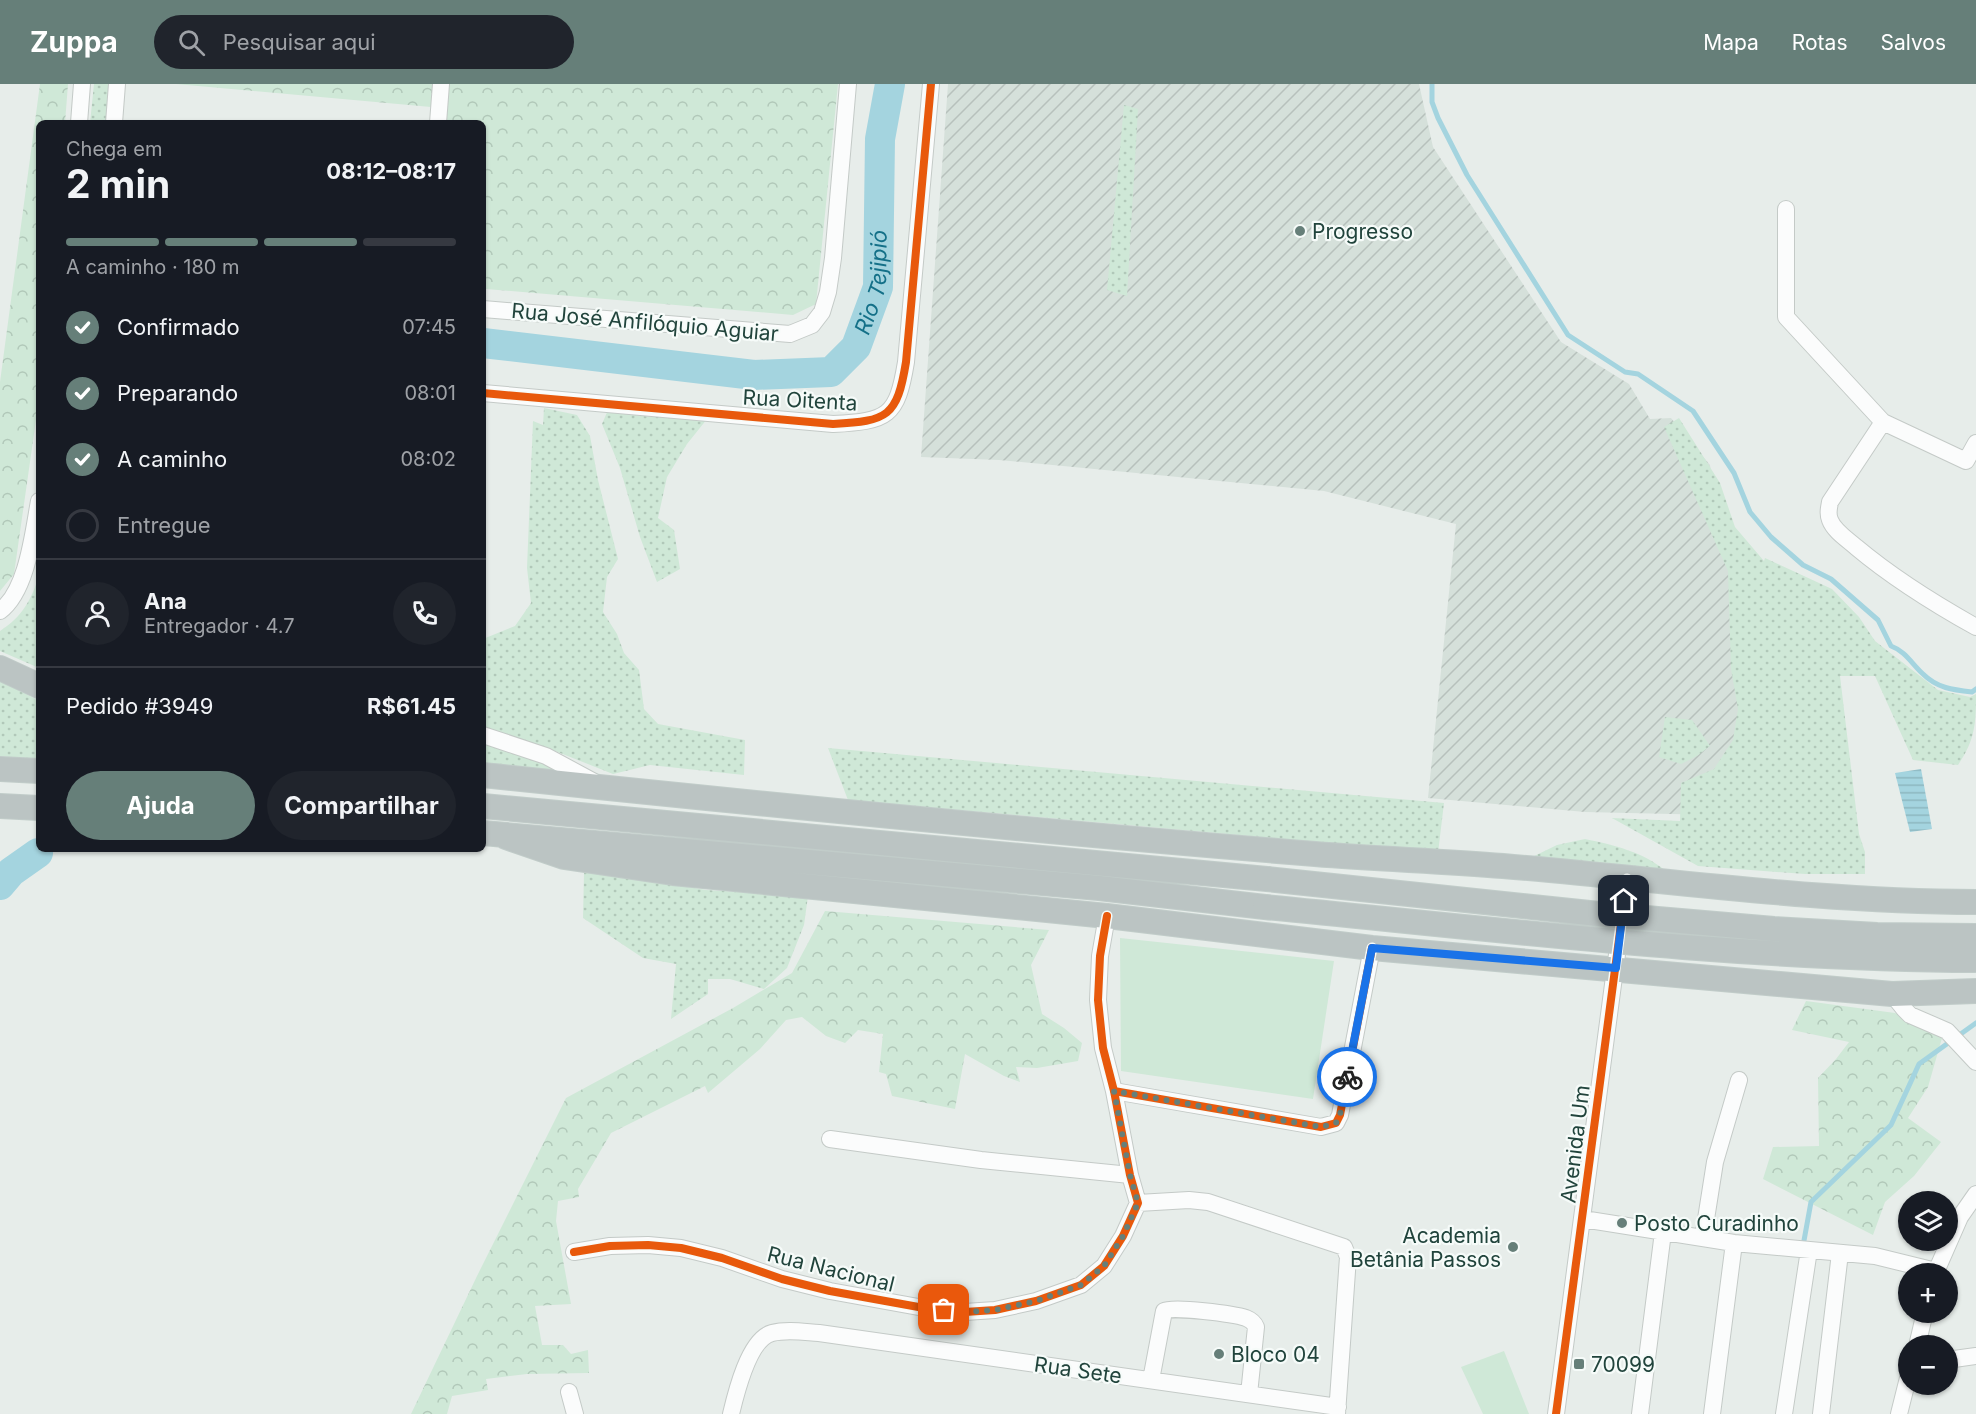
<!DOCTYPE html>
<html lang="pt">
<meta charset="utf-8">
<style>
:root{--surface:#171b24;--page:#20242c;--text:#f1f3f6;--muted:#9ea1a6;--line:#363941;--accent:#667f79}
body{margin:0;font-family:Inter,sans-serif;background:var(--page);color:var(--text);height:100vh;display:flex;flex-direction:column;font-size:22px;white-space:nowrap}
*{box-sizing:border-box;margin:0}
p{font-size:20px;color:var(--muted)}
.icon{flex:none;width:33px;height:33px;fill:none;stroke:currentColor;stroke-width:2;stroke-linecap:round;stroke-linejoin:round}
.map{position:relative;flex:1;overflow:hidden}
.details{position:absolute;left:36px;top:36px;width:450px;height:732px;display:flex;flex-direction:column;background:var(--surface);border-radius:9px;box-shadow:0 2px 4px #0004}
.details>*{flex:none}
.buttons{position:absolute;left:1898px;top:1107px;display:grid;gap:12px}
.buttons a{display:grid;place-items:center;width:60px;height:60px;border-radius:50%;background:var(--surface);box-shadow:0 2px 4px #0004;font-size:30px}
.pin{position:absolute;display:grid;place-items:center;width:51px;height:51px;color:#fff;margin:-26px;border-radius:12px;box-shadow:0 3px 9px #0006}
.courier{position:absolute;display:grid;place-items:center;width:60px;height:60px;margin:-30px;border:4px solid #1a73e8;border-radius:50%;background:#fff;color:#222;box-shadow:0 2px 8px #0007}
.summary em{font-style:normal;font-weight:700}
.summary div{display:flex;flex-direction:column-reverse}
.summary{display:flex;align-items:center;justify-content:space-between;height:102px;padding:0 30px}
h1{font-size:39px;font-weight:700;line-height:45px}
.bar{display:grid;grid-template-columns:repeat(4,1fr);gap:9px 6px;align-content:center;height:72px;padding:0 30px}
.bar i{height:8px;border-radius:4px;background:var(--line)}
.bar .selected{background:var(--accent)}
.bar p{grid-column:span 4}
.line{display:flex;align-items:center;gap:15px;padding:0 30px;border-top:2px solid var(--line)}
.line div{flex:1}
.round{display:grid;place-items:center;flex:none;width:63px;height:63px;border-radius:32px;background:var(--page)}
ol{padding:0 30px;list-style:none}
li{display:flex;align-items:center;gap:18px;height:66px}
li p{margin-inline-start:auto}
li .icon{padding:6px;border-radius:50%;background:var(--accent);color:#fff;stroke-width:4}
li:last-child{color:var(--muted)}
li i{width:33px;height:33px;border:3px solid var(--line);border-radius:50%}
.primary-button{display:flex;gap:12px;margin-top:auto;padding:12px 30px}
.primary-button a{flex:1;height:69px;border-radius:36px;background:var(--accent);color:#fff;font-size:24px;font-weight:700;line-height:69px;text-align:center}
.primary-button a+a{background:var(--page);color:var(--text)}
header{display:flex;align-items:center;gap:36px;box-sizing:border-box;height:84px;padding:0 30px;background:var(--accent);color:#fff}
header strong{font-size:28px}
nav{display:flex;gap:33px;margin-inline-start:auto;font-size:21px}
.search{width:420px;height:54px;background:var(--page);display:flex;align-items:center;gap:15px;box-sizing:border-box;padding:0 21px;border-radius:33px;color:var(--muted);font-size:22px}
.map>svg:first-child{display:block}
</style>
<header>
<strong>Zuppa</strong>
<div class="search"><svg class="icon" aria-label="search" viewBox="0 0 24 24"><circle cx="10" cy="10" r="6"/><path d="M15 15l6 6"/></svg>Pesquisar aqui</div>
<nav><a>Mapa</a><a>Rotas</a><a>Salvos</a></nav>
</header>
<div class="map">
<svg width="1976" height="1330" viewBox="0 0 1976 1330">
<defs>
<pattern id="industrial-furrows" width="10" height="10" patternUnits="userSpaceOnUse" patternTransform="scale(1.5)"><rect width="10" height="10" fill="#d5e0da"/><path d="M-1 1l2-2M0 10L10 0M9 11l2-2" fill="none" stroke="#b7c1bc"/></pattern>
<pattern id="grass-dots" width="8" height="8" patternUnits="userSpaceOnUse" patternTransform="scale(1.5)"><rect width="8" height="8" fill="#cfe8d7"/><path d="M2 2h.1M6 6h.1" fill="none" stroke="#b1c8b9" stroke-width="1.8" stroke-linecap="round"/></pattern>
<pattern id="forest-crowns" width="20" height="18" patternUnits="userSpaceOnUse" patternTransform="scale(1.5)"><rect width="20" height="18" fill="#cfe8d7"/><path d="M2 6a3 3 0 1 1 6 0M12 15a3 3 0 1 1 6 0" fill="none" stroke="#b1c8b9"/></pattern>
<pattern id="water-rules" width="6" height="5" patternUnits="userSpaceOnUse" patternTransform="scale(1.5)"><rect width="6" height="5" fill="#a4d4df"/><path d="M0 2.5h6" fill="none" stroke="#8db7c0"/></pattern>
</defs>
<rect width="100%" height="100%" fill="#e7edea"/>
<!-- industrial -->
<path fill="url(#industrial-furrows)" d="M948 0H1419L1433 63 1561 258 1629 300 1650 335 1671 334 1710 381 1717 430 1800 733 1585 728 1428 714 1456 440 1324 407 999 376 921 373Z"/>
<!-- grass -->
<path fill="url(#grass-dots)" d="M94 0H111L107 39H90Z
M1124 21 1138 25 1127 212 1107 206Z
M544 324 577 331 590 352 598 396 618 475 607 493 603 528 617 550 624 569 639 586 644 625 658 640 745 656 744 691 650 681 613 690 540 661 483 647V555L515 542 531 519 527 484 533 337 543 341Z
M608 326 641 332 707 335 687 360 667 393 658 434 674 446 680 485 657 498 640 453 620 384 602 340Z
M1679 334 1720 399 1735 443 1764 477 1765 474 1832 505 1859 533 1875 557 1938 606 1970 613 1976 610C1976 640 1975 656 1958 681L1913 676 1875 592H1840L1859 750 1865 768V790H1805L1698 782 1612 734 1680 737 1681 699 1714 685 1733 656 1738 625 1731 585 1728 487 1664 343Z
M39 491V584L0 567V547C22 533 32 515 39 491Z
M0 596 39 617V676L0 672Z
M1665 633 1692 636 1710 662 1697 672 1681 680 1659 673Z
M483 654 572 690 483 682Z
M828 664 1444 719 1438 769 848 716Z
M1585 755C1614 761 1643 768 1666 787L1524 777 1557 761Z
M584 789H608L706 806 808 812 804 841 787 884 764 905 730 895H708V910L671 935 676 880 643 874 583 834Z"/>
<!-- forest -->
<path fill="url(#forest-crowns)" d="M40 0H68L65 39H39V315L14 490 0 507V298Z
M176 0H433L431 23Z
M449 0H838L816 220 793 231 486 205 483 202V39H446Z
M825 827 1049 846 1031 881 1042 930 1064 944 1082 959 1078 977 1037 984 1016 983 1020 998 1004 992 965 970 955 1025 892 1012 886 990 879 988 883 950 858 946 845 959 826 952 802 933 786 936 760 965 708 1009 705 1002 611 1049 578 1105 579 1113 558 1117 556 1137 571 1220 535 1222 542 1261H563L571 1270 588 1266 589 1289 527 1290 486 1295 488 1306 452 1312 447 1330H411L477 1192 566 1014 733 924 792 889Z
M1806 917 1895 929 1944 947 1928 1003 1908 1034 1941 1058 1914 1092 1885 1118 1873 1151 1763 1095 1773 1063 1819 1062 1818 994 1836 975 1849 958 1792 946Z"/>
<!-- garden -->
<path fill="#cfe8d7" d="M1120 854 1334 877 1313 1015 1121 987Z
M1504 1267 1529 1330H1483L1461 1283Z"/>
<!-- water -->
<path fill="url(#water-rules)" d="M1921 685 1932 745 1910 748 1895 689Z"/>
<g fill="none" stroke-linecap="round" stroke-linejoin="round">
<!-- stream -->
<path stroke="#a4d4df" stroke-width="5" d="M1432 0V18L1438 34 1467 91 1568 251 1625 288 1638 290 1693 327 1734 389 1750 428 1771 453 1803 481 1831 495 1878 536 1891 562C1905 567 1912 580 1923 590 1937 604 1953 606 1972 608L1976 605
M1803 1162 1811 1118 1891 1041 1919 980 1976 939"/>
<!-- river -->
<g stroke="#a4d4df" stroke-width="30">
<path id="s1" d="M483 259 754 291 831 288 856 263 878 203 880 55 890 0"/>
<path d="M0 801 11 788 38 769"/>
</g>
<defs>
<path id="minor" d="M79 39 82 0
M114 39 117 0
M438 39 441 0
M1786 125V233L1883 338 1966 377 1976 359
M483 225 790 250 812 241 822 228 828 208 833 174 848 0
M483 309 833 340C888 337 897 333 906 278L931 0
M1883 338 1830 418C1829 425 1827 429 1830 436 1834 447 1847 455 1856 463 1893 494 1933 519 1976 543
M0 527C27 507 33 450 39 417
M483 651 546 672 598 700
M1892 910 1904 925 1910 931 1947 947 1976 978
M1114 1007 1321 1043 1336 1039 1340 1031 1372 864
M830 1055 981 1076 1130 1091
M1138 1119 1189 1116 1208 1118 1344 1163 1348 1173 1337 1330
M1583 1135 1734 1159 1875 1172 1936 1187
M1703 1154 1715 1078 1739 996
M574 1168 610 1162 648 1161 681 1164 722 1174 782 1195 830 1207 924 1224 965 1228 995 1226 1036 1217 1081 1201 1104 1182 1123 1152 1138 1119 1130 1091 1114 1007 1103 964 1098 916 1100 872 1107 832
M1935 1190 1960 1133 1976 1110
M1917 1262 1925 1228
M1947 1276 1976 1272
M1151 1296 1164 1227C1173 1222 1234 1230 1246 1234 1251 1236 1254 1238 1256 1243L1249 1310
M569 1308 575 1330
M731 1330C736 1309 749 1255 772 1249 787 1245 804 1248 819 1249L1338 1323
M1556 1330 1627 795
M1640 1330 1663 1148
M1712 1330 1734 1159
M1784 1330 1809 1166
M1821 1330 1840 1169
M1899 1330 1908 1294"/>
<path id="highway" d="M0 584 39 602
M0 685 39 687
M483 691C760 720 1037 748 1315 770 1378 775 1441 777 1503 782 1661 795 1817 818 1976 818
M0 722 39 724
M483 722 1267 795
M483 749 1099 804 1265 823
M506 753 564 773 673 789 1107 832 1372 864 1892 910 1976 907"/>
</defs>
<!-- minor casing -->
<use href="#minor" stroke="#c4cac7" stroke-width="18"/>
<!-- highway casing -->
<use href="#highway" stroke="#c1ccc9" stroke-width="26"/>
<!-- minor -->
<use href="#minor" stroke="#fbfcfc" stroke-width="16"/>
<!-- highway -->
<use href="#highway" stroke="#bbc4c3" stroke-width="24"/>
<defs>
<path id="highway-bridge" d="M1267 795 1599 830 1774 845 1877 851 1976 852
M1265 823C1502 846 1738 875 1976 876"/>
</defs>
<!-- highway-bridge casing -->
<use href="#highway-bridge" stroke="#c1ccc9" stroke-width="26" stroke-linecap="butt"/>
<!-- highway-bridge -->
<use href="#highway-bridge" stroke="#bbc4c3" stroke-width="24"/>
<defs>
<path id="cycleway" d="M483 309 833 340C888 337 897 333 906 278L931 0
M1114 1007 1321 1043 1336 1039 1340 1031 1372 864
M574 1168 610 1162 648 1161 681 1164 722 1174 782 1195 830 1207 924 1224 965 1228 995 1226 1036 1217 1081 1201 1104 1182 1123 1152 1138 1119 1130 1091 1114 1007 1103 964 1098 916 1100 872 1107 832
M1556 1330 1627 795"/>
</defs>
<!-- cycleway casing -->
<use href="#cycleway" stroke="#f6fbf9" stroke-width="11"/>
<!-- cycleway -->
<use href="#cycleway" stroke="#e8590c" stroke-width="8"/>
</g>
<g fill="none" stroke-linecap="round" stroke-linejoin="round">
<!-- done -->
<path stroke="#667f79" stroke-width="6" stroke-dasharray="0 10.8" d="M944 1226 964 1228 995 1226 1036 1217 1081 1201 1104 1182 1123 1152 1138 1119 1130 1091 1114 1007 1321 1043 1336 1039 1340 1031 1347 993"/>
<!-- route -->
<path stroke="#1a73e8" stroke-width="8" d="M1347 993 1372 864 1616 884 1624 817"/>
</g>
<!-- markers -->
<g fill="#667f79" stroke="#f6fbf9" stroke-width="2">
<circle cx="1300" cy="147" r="6"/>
<circle cx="1622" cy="1139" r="6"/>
<circle cx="1513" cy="1163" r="6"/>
<circle cx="1219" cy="1270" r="6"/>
<rect x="1573" y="1274" width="12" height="12" rx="3"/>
</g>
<g text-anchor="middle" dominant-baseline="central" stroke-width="4.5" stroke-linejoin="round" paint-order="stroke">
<!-- poi labels -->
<g font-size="21" fill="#21443c" stroke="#f6fbf9" text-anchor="start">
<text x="1312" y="147">Progresso</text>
<text x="1634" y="1139">Posto Curadinho</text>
<text x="1501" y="1151" text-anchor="end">Academia<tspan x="1501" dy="24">Betânia Passos</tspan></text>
<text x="1231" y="1270">Bloco 04</text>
<text x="1591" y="1280">70099</text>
</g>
<!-- street labels -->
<g font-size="21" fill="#21443c" stroke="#f6fbf9">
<text transform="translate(645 238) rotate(5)">Rua José Anfilóquio Aguiar</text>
<text transform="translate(800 316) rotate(3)">Rua Oitenta</text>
<text transform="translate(1575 1060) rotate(-83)">Avenida Um</text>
<text transform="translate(831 1185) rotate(14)">Rua Nacional</text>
<text transform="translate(1078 1286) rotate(8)">Rua Sete</text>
</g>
<!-- water labels -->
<g font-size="22" font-style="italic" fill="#147088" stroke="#f6fbf9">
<text stroke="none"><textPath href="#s1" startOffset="453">Rio Tejipió</textPath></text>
</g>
</g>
</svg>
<div class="buttons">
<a><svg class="icon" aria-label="layers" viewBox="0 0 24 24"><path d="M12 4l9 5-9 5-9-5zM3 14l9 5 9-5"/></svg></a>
<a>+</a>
<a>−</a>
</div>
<div class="pin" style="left:944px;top:1226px;background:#ea580c"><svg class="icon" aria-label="bag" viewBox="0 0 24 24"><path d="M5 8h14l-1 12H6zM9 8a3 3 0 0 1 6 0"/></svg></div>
<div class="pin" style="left:1624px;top:817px;background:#1f2937"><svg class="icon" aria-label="home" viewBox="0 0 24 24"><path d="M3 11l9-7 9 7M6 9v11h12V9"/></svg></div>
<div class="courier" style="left:1347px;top:993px"><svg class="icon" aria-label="bike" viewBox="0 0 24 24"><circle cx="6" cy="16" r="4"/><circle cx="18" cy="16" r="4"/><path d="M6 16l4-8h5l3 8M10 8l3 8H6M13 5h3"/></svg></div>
<section class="details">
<div class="summary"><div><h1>2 min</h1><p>Chega em</p></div><em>08:12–08:17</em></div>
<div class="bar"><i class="selected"></i><i class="selected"></i><i class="selected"></i><i></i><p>A caminho · 180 m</p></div>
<ol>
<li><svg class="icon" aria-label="check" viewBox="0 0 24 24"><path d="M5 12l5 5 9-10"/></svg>Confirmado<p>07:45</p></li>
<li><svg class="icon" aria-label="check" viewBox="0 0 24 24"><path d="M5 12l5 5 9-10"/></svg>Preparando<p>08:01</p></li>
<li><svg class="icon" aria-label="check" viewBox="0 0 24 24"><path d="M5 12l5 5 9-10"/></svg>A caminho<p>08:02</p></li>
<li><i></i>Entregue</li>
</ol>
<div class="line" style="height:108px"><a class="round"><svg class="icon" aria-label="person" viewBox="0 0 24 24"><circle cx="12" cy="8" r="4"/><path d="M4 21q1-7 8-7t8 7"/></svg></a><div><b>Ana</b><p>Entregador · 4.7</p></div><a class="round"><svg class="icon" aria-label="phone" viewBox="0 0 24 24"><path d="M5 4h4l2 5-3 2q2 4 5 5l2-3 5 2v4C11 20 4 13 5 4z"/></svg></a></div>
<div class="line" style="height:78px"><div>Pedido #3949</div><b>R$61.45</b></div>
<div class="primary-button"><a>Ajuda</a><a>Compartilhar</a></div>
</section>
</div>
